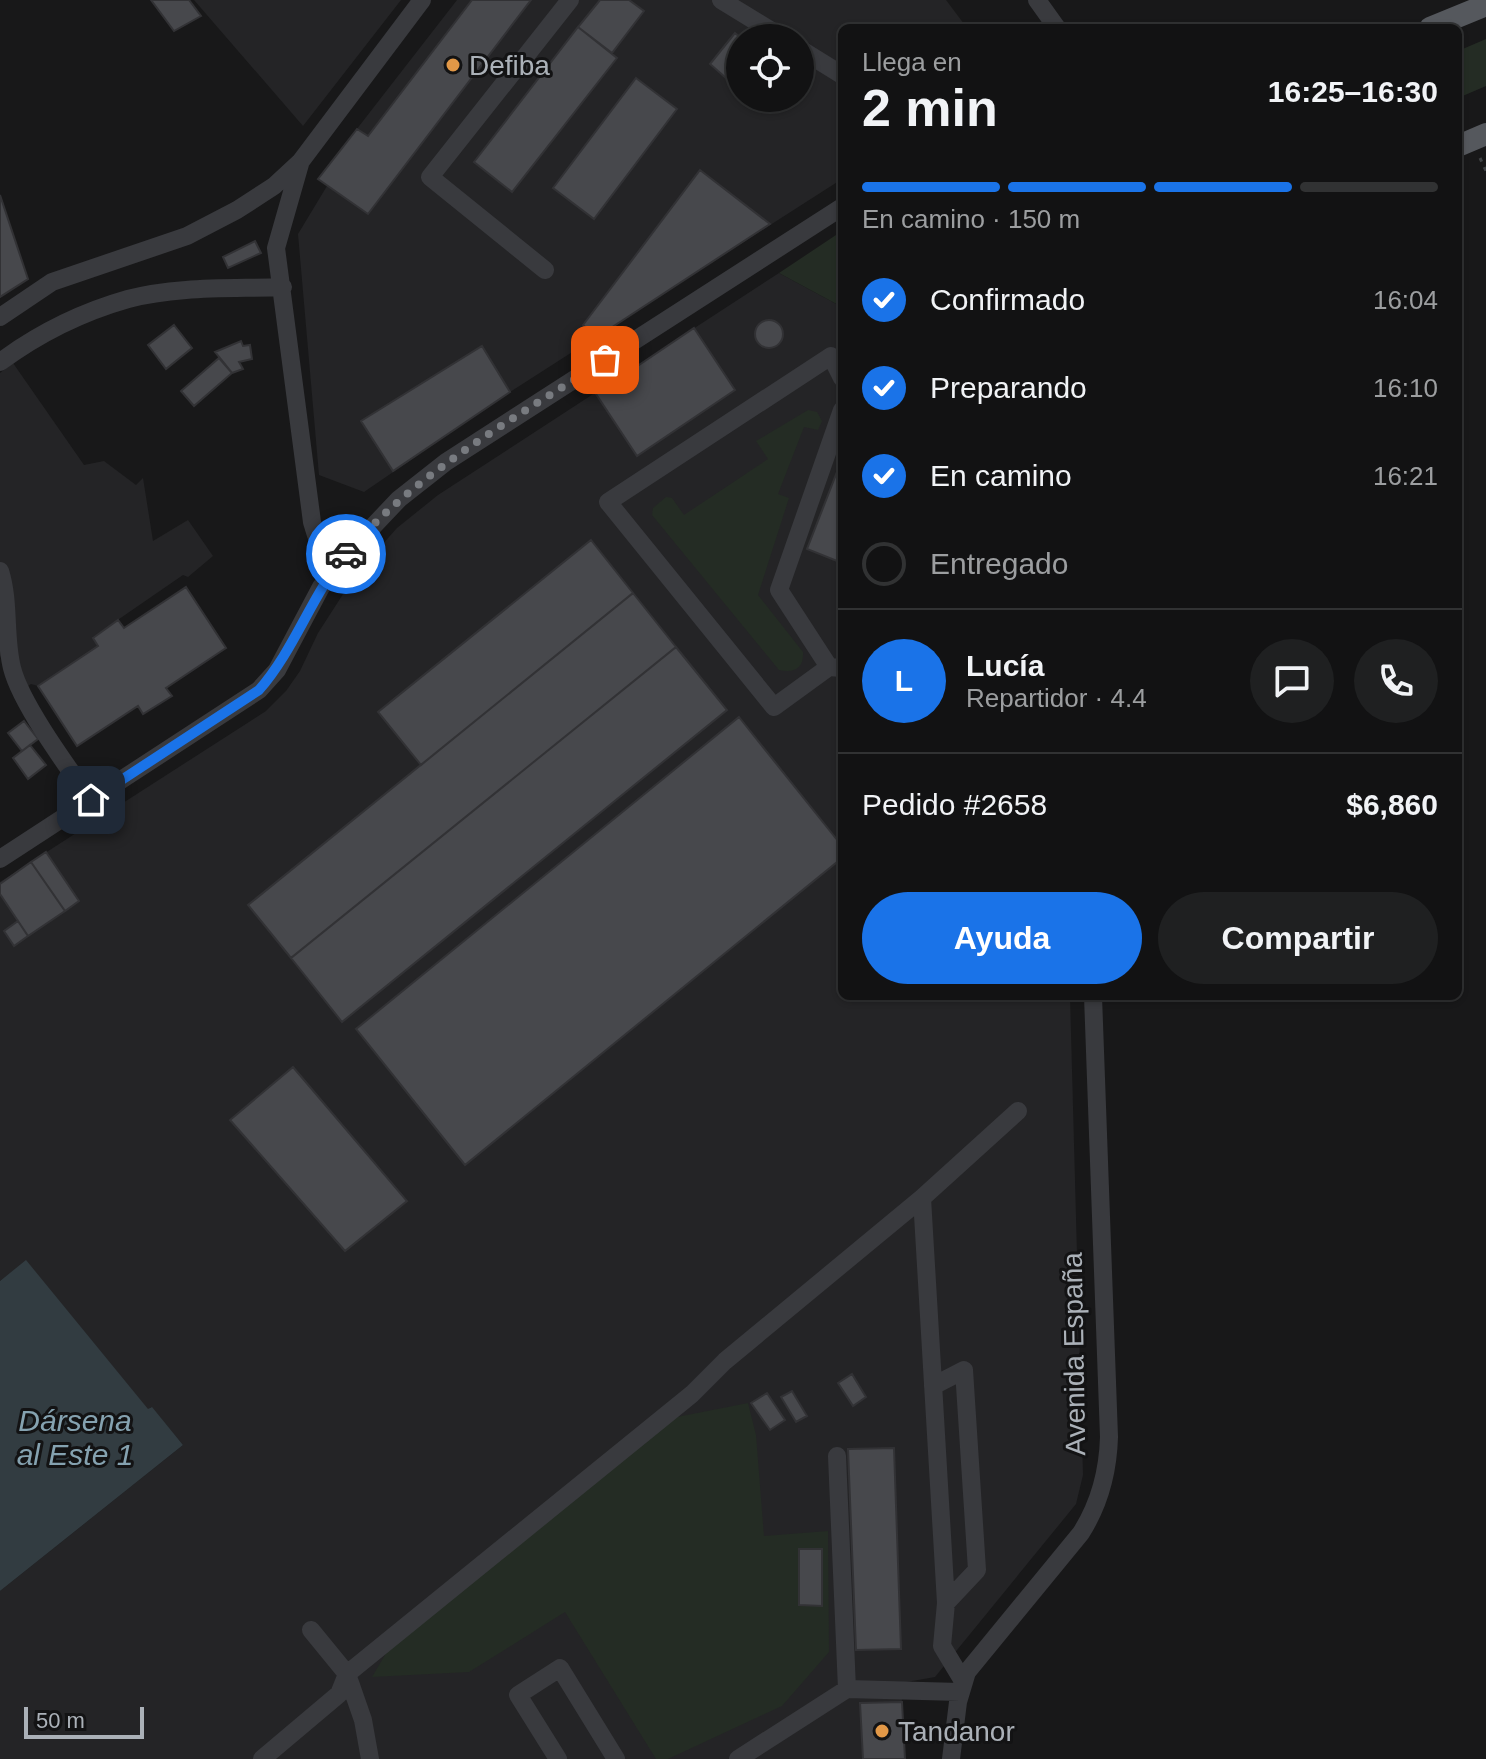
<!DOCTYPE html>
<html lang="es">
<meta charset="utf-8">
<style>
:root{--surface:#121213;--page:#1f2021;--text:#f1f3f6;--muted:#9c9ea0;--line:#313233;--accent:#1a73e8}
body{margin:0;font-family:Arial,sans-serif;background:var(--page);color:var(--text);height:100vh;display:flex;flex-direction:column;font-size:30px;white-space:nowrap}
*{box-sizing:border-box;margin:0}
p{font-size:26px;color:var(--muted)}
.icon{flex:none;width:44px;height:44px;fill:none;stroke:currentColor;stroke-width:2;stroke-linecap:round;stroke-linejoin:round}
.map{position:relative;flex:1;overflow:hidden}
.side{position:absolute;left:838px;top:24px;width:624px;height:976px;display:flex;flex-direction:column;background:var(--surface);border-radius:12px;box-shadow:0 2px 6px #0004,0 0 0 2px var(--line)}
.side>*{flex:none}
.fabs{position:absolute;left:726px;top:24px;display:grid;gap:16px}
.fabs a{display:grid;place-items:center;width:88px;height:88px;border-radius:50%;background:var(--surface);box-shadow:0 2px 6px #0004,0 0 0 2px var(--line);font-size:40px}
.scale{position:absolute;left:24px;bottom:20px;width:120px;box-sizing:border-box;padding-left:8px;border:4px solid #abb1b8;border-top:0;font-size:22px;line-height:28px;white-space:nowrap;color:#abb1b8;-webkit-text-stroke:6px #131314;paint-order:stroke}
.pin{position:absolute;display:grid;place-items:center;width:68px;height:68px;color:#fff;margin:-34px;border-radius:16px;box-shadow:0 4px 12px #0006}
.courier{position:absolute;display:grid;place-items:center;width:80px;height:80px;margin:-40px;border:6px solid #1a73e8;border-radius:50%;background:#fff;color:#222;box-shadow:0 2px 10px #0007}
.overview em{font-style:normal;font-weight:700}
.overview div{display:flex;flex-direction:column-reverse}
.overview{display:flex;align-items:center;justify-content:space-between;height:136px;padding:0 24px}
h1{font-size:52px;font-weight:700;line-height:60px}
.bar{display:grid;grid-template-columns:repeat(4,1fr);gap:12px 8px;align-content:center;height:96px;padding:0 24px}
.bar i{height:10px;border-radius:6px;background:var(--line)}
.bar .selected{background:var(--accent)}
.bar p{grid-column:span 4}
.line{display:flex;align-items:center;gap:20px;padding:0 24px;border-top:2px solid var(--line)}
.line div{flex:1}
.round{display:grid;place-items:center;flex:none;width:84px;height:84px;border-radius:42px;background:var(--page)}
ol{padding:0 24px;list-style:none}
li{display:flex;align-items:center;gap:24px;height:88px}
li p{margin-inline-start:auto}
li .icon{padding:8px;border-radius:50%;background:var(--accent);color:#fff;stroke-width:4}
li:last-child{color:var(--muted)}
li i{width:44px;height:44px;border:4px solid var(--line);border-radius:50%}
.action{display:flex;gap:16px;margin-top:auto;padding:16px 24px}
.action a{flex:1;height:92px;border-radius:48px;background:var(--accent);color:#fff;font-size:32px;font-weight:700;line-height:92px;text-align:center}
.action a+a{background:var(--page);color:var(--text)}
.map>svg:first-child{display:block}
</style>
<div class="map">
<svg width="1486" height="1759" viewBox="0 0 1486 1759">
<rect width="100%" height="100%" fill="#181819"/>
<!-- built -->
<path fill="#242426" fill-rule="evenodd" d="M194 0H401L303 126Z
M457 0H946L967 28H842V179L510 392 364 492 319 475 298 234 327 186 318 179ZM740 38H800V98H740Z
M779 273 842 307V996H1070L1083 1475 1076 1504 935 1677 901 1683 905 1759H0V1591L183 1445 151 1407 148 1410 26 1261 0 1281V882L266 711 286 691 300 671 318 633 356 574 397 528 438 495Z
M13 363 84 465 104 461 136 485 143 478 153 541 188 520 213 556 188 577 183 575 93 637 98 646 38 686 31 684 16 694 0 655V373Z"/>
<!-- green -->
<path fill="#242c24" d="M1486 39V86L1458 98V51Z
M842 231V307L779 273Z
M808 410 817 412 822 421 818 430 804 427 778 494 789 498 758 595 803 652C804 669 794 673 779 670L652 515 653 508 666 497 672 498 684 515 768 459 756 441Z
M748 1403 756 1435 764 1536 828 1531 829 1652 782 1706 668 1759H656L565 1612 469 1672 372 1677 388 1650 672 1418Z"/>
<!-- water -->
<path fill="#323c41" d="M26 1260 148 1409 152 1407 183 1445 0 1591V1281Z"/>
<!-- building -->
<path fill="#47484c" stroke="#323235" stroke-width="2" d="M151 0H189L201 16 174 31Z
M472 0H531L368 214 318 179 357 129 368 136Z
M600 0H629L644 11 612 53 578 27Z
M578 27 617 58 512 192 474 162Z
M735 33 741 38 740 60 726 78 710 64Z
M636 78 677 109 594 219 553 188Z
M700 170 770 224 597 337 583 325Z
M0 195 28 279 0 297Z
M255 241 261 253 228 268 223 257Z
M755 334a14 14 0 1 1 28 0a14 14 0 1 1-28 0Z
M174 325 192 348 166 369 148 345Z
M694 328 735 390 637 456 596 394Z
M241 341 243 346 250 345 252 359 239 362 243 369 232 373 215 352Z
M482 346 510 392 393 471 361 421Z
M219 358 232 373 194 406 181 391Z
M842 459V563L807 549Z
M591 540 633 593 421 765 378 712Z
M186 587 226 648 166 688 172 696 143 714 138 706 77 746 38 686 98 646 93 638 118 620 124 628Z
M633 593 676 647 291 958 248 905Z
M676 647 727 710 342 1022 291 958Z
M739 717 842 846V858L465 1165 356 1029Z
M24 721 38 739 22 751 8 733Z
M30 745 46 765 28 779 13 758Z
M46 852 79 901 65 911 31 862Z
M31 862 65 911 28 936 0 894V884Z
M18 921 28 936 14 946 4 931Z
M293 1067 407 1201 345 1251 230 1120Z
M852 1374 866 1397 853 1406 838 1383Z
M792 1391 807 1416 796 1422 781 1397Z
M767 1393 785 1420 770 1430 751 1403Z
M894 1448 901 1649 856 1650 848 1449Z
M799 1549H822V1606L799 1605Z
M902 1702 905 1759H863L860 1703Z"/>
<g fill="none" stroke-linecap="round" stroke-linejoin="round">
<!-- path -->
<path stroke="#3f4245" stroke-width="3" stroke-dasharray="4 6" stroke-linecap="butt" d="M1480 158 1486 171"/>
<!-- minor -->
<path stroke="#393a3e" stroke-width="18" d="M721 0 783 38
M1037 0 1057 28
M800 49 842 75
M300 164 276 248 312 522 316 535 343 558
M545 270 430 177 570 0
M0 317 52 282 187 236 237 210 274 186 301 161 422 0
M0 362C38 334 82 312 128 299 177 286 232 289 283 287
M842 378 831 356 608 502 774 707 829 667 842 668
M0 571C10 603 4 636 12 668 21 704 69 769 91 800
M829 667 779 590 842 410
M0 859 259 690 277 670 321 587 343 558 399 499 446 462 842 207
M922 1198 946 1603 942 1646 963 1681
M933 1386 964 1370 977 1570 946 1603
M837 1456 847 1689
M311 1630 347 1674 363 1720 370 1759
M262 1759 339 1694 347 1674 692 1394 725 1361 922 1198 1018 1111
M558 1759 518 1695 560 1668 616 1759
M738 1759 847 1689 960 1692
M951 1759 958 1702 967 1672 1081 1533C1100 1503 1108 1472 1109 1437L1093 996"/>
<!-- major -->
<path stroke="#55585d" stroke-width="22" d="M1430 28 1486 5
M1458 146 1486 134"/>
</g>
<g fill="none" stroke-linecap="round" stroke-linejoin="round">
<!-- done -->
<path stroke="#787b80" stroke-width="8" stroke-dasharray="0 14.4" d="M346 554C417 471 514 419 605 360"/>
<!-- route -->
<path stroke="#1a73e8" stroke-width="10" d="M91 800 259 690C295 649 311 596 346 554"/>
</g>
<!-- markers -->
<g fill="#e29847" stroke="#131314" stroke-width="3">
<circle cx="453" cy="65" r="8"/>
<circle cx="882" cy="1731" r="8"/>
</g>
<g text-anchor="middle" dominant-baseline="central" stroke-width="6" stroke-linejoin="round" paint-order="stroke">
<!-- poi labels -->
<g font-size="28" fill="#abb1b8" stroke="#131314" text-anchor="start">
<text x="469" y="65">Defiba</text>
<text x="898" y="1731">Tandanor</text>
</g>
<!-- street labels -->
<g font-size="28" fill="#abb1b8" stroke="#131314">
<text transform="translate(1074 1354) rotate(-91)">Avenida España</text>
</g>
<!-- water labels -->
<g font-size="30" font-style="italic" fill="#85a2b0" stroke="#131314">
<text x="75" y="1420">Dársena<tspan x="75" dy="34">al Este 1</tspan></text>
</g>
</g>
</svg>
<div class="fabs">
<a><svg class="icon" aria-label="locate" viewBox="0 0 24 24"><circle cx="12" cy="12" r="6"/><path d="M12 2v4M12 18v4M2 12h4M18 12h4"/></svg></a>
</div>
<div class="scale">50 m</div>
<div class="pin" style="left:605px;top:360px;background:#ea580c"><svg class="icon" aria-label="bag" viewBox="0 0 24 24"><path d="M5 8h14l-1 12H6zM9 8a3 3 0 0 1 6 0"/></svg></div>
<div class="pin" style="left:91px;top:800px;background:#1f2937"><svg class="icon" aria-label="home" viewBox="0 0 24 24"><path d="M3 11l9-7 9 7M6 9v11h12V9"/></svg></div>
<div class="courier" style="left:346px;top:554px"><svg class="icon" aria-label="car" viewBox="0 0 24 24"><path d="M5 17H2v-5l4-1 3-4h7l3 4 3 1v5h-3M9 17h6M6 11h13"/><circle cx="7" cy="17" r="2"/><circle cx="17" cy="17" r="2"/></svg></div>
<section class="side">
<div class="overview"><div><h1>2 min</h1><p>Llega en</p></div><em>16:25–16:30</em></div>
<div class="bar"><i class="selected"></i><i class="selected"></i><i class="selected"></i><i></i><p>En camino · 150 m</p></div>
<ol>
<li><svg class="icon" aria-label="check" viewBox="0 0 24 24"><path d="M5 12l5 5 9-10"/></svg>Confirmado<p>16:04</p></li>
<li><svg class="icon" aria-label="check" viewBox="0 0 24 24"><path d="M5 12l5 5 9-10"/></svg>Preparando<p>16:10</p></li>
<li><svg class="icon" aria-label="check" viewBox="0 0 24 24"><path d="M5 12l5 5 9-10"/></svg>En camino<p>16:21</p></li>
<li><i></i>Entregado</li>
</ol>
<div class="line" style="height:144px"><b class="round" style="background:var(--accent);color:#fff">L</b><div><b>Lucía</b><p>Repartidor · 4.4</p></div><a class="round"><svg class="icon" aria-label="chat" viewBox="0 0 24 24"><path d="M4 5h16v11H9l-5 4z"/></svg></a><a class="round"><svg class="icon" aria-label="phone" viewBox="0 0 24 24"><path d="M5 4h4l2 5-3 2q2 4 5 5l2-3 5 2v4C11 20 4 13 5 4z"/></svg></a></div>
<div class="line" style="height:104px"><div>Pedido #2658</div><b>$6,860</b></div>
<div class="action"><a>Ayuda</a><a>Compartir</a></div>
</section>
</div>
